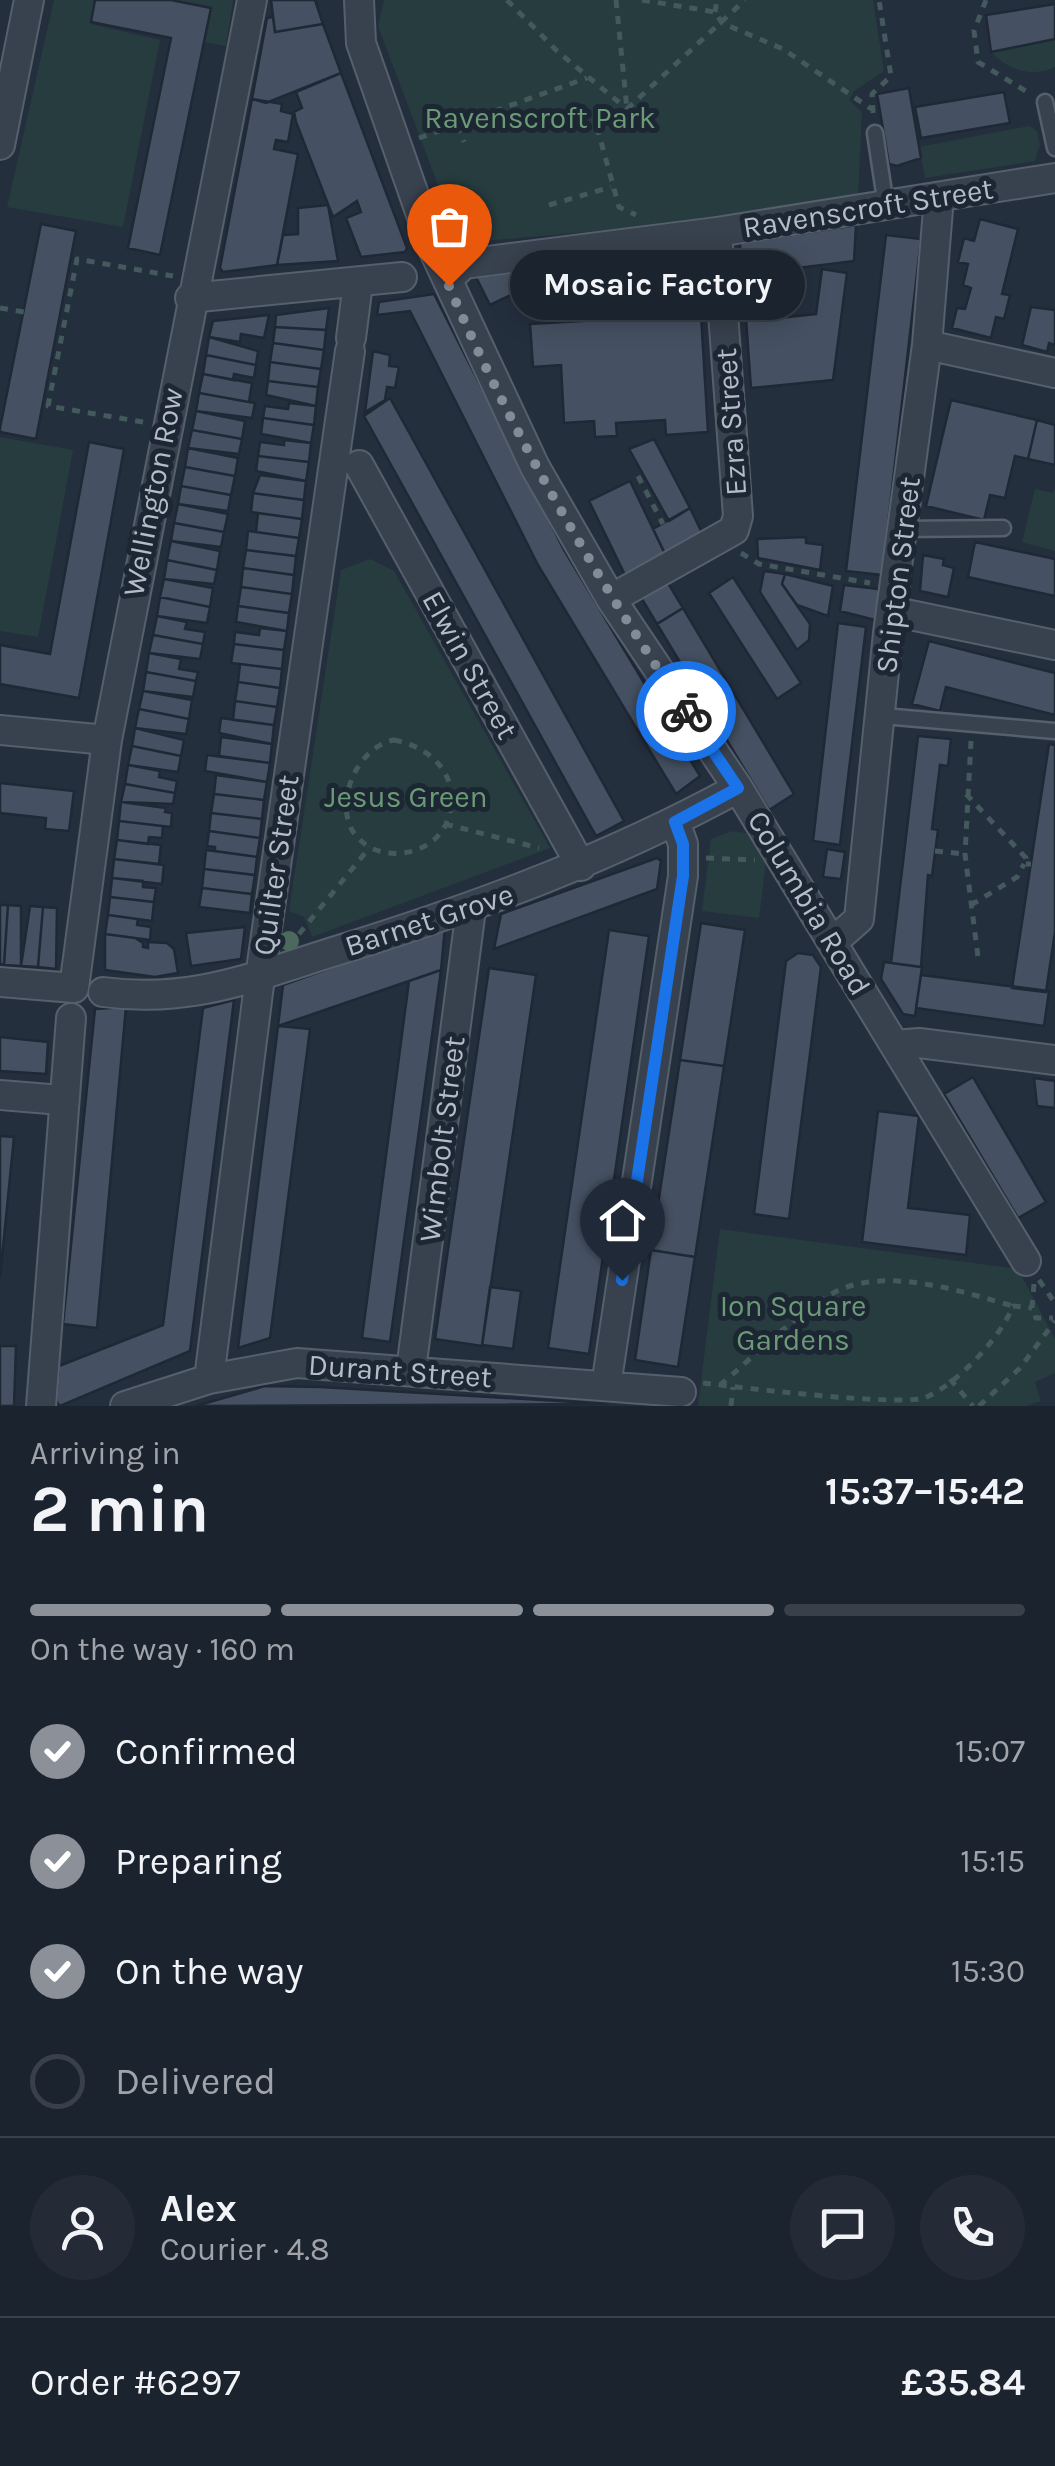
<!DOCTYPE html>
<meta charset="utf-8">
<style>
:root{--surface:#1b232e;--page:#242b36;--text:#f1f3f6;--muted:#a0a4aa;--line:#39404a;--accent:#8c9099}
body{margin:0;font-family:Karla,sans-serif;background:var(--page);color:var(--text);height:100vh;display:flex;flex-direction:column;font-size:38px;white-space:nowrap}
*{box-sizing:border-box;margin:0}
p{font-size:32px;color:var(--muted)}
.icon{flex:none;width:55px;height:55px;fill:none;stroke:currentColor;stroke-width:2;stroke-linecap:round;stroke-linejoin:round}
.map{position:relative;height:1406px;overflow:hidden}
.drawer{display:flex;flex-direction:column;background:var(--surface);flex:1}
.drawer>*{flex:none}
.pin{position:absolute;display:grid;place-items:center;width:85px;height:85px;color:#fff;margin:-102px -42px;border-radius:50% 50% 50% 0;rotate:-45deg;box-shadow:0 0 10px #0007}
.pin .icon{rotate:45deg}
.courier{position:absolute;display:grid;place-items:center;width:100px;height:100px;margin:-50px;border:8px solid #1a73e8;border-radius:50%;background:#fff;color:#222;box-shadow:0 2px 12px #0007}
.bubble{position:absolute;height:70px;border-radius:35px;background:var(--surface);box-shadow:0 5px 25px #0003,0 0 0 2px var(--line);font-size:32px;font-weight:700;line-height:70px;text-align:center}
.headline em{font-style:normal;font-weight:700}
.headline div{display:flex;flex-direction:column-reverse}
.headline{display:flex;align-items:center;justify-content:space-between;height:170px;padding:0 30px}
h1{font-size:65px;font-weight:700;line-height:75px}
.bar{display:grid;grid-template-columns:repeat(4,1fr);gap:15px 10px;align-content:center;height:120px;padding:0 30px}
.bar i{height:12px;border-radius:8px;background:var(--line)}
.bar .selected{background:var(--accent)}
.bar p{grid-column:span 4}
.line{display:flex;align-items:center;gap:25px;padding:0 30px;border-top:2px solid var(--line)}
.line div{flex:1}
.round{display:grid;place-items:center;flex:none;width:105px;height:105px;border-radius:52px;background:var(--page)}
ol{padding:0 30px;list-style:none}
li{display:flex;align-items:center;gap:30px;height:110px}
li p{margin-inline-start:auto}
li .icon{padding:10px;border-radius:50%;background:var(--accent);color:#fff;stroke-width:4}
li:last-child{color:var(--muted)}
li i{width:55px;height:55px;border:5px solid var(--line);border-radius:50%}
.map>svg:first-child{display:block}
</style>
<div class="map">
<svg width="1055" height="1406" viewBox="0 0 1055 1406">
<rect width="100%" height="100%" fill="#242f3e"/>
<!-- green -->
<path fill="#263c3f" d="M54 0H95L91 24 160 40 123 227 7 207Z
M171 0H233L226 46 204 42 211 8Z
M384 0H873L884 71 854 91 849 100 862 112 858 195 648 227 460 243 378 26Z
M1055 39V67C1032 78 1008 70 991 52Z
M1029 126 1037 131 1040 145 1035 161 925 178 919 147Z
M0 437 73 450 38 637 0 631Z
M1055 488V551L1022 542 1035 489 1053 493Z
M370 559 394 571 550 848 312 937 304 917 289 911 341 570Z
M732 831 746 833 766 862 759 918 702 911 711 839Z
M720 1229 1018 1269 1055 1339V1373L1035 1382 1041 1401 1026 1406H698Z"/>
<!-- building -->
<path fill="#455162" stroke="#1f2835" stroke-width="2.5" d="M95 0H171L211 8 160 255 128 248 171 38 91 22Z
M271 0H315L323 24 275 32Z
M1055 4V39L991 52 986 15Z
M273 17 275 32 323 24 341 73 266 103 252 99 267 18Z
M341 73 407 248 405 252 361 257 346 218 361 212 357 201 333 217 296 122 294 112 302 108 296 92Z
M909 88 921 158 897 166 889 164 877 94Z
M1004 92 1010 123 921 138 915 107Z
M252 99 282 104 281 111 293 114 288 142 276 140 274 149 298 154 277 265 223 272 220 268Z
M328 205 338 261 277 265 283 235 298 234V208Z
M980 219 1018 229 1002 294 1010 295 1004 319 996 317 991 338 952 328 957 308 965 309 971 288 963 285 968 264 958 262 964 238 974 241Z
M41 224 76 231 36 439 0 432V428Z
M856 225 854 261 741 275 740 243Z
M886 235 921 239 882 575 846 571Z
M581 264 583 285 511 295 490 305 476 277Z
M822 269 847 273 833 380 751 388 743 278 785 276 787 317 816 314Z
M434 294 564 550 700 776 676 794 538 565 410 311 377 315 379 302Z
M1031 307 1055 310V345L1049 343 1047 352 1022 345Z
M329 308 326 330 275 327 276 315Z
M701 314 708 432 666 435 665 420 616 423 617 436 595 437 594 421 564 423 561 365 533 367 530 324Z
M269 315 264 338 241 334 240 342 209 337 213 321Z
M275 327 326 330 324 350 273 343Z
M209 337 258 351 256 365 206 355Z
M273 343 324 350 321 369 270 362Z
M373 351 390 355 389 366 399 367 395 388 387 387 385 400 365 412Z
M206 355 256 365 254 378 234 374 233 380 203 374Z
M270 362 321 369 318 387 268 381Z
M203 374 252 383 249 402 199 393Z
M268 381 318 387 316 406 266 395Z
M199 393 255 403 252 418 196 411Z
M390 398 624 821 596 836 364 416Z
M951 400 1037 420 1028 459 1015 456 1005 498 990 495 984 520 926 506Z
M289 403 316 406 314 425 263 418 265 406 288 409Z
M196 411 245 421 242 439 192 430Z
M263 418 314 425 311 443 261 434Z
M1037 420 1055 425V465L1028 459Z
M192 430 242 439 239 454 188 448Z
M654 439 690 508 669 521 629 449Z
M284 440 311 443 309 462 258 456 260 442 284 445Z
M89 442 124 449 79 698 0 684V645L50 654Z
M188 448 238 458 235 476 185 467Z
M258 456 309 462 306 481 256 471Z
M185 467 235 476 231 495 181 486Z
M260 475 306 481 304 500 253 493Z
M630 481 667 558 627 579 589 501Z
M181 486 231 495 228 511 178 504Z
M253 493 304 500 302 519 251 512Z
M178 504 228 514 224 532 174 523Z
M690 508 704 537 667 558 653 529Z
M258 513 302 519 299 538 256 532Z
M174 523 224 532 221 547 171 541Z
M248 531 299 538 296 556 246 550Z
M806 537V543L823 545 820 570 758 558 757 539Z
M171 541 220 551 217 570 167 560Z
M975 542 1055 559V596L968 577Z
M246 550 296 556 294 575 243 568Z
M923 555 944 559 943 565 954 568 948 597 920 591Z
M167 560 217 570 214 584 164 579Z
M243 568 294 575 292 594 241 587Z
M764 571 785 574 782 584 810 624 809 640 797 650 760 592Z
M785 574 833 586 828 616 797 605 782 584Z
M733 577 801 683 777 699 709 593Z
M665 578 683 608 657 624 639 594Z
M164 579 213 588 210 607 160 597Z
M844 585 878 589 882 595 879 621 840 611Z
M241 587 292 594 289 613 238 606Z
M160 597 210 607 207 623 157 616Z
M238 606 289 613 287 631 236 622Z
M683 608 794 794 769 810 657 624Z
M157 616 187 622 185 629 205 632 203 644 153 635Z
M838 623 866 627 840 845 813 841Z
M260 628 287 631 284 650 234 644 235 632 259 635Z
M153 635 203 644 200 659 149 653Z
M929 641 1055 673V715L946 687 940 711 912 704Z
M234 644 284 650 282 669 231 663Z
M149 653 181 659 179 669 198 672 196 681 146 672Z
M240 664 282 669 280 688 238 682Z
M146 672 196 681 193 697 143 691Z
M238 682 280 688 277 707 235 701Z
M143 691 192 700 189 719 139 709Z
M235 701 277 707 274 725 233 720Z
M139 709 189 719 186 734 135 728Z
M221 718 274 725 272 744 219 733Z
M135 728 184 740 181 756 132 746Z
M918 736 951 739 948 766 940 765 932 829 938 830 932 876 928 875 921 967 891 963Z
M221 737 272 744 270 763 219 756Z
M1049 744 1055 745V932L1046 992 1012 988Z
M132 746 181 756 178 772 128 765Z
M207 755 270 763 267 782 205 771Z
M128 765 160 771 159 777 177 781 175 793 125 784Z
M216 775 267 782 264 800 214 794Z
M0 783 74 791 69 831 45 829 46 818 0 813Z
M125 784 175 793 173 804 121 802Z
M214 794 264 800 262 819 211 813Z
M121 802 166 808 165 812 172 813 171 827 119 821Z
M211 813 262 819 260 838 209 831Z
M119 821 163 826 162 838 149 837 148 844 117 840Z
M209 831 260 838 257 857 215 851V847L207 846Z
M117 840 161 845 159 864 114 859Z
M827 849 845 852 841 879 823 877Z
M206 850 257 857 255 875 204 869Z
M657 858 661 861 657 889 494 949 501 914Z
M114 859 164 865 162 884 112 878Z
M204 869 255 875 252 894 202 888Z
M112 878 143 881V887L156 888 154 902 110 897Z
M202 888 252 894 250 913 199 907Z
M110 897 154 902 152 921 108 915Z
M0 905H8L4 965 0 964Z
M8 905 21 906V966L4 965Z
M30 906 43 907 38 967 21 966Z
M43 907 57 908 56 969 38 967Z
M108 915 138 919 137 925 151 927 150 940 105 934Z
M701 923 745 930 724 1066 680 1060Z
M245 927 241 959 191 966 186 933Z
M445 927 441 970 278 1026 283 985Z
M609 930 649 936 589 1354 548 1348Z
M105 934 135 938 143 943V947L148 948V942L167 943 174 949 178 973 155 977 105 970Z
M798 953 813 955 821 967 789 1219 754 1214 786 961Z
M884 962 922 967 915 1016 903 1014 881 979Z
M489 968 536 975 482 1346 435 1339Z
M441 970 390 1342 362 1338 409 981Z
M921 975 1049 991 1044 1026 916 1008Z
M234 1000 190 1351 60 1406 56 1401 59 1366 163 1325 203 1008Z
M126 1007 97 1328 63 1324 95 1009Z
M278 1026 310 1029 270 1338 238 1348Z
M0 1037 48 1042 46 1074 0 1071Z
M680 1060 724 1066 695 1257 651 1250Z
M973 1077 1046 1202 1018 1218 944 1094Z
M1034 1078 1055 1081V1108L1037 1106Z
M878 1111 919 1116 908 1208 970 1215 966 1255 862 1242Z
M0 1136 14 1137 0 1278Z
M651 1250 695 1257 678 1367 635 1360Z
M490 1287 521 1291 513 1349 482 1345Z
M0 1346H16L14 1406H0Z
M265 1386 321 1387 609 1404 196 1406Z"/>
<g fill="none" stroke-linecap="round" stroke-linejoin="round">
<defs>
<path id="service" d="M1045 102 1055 148
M875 133 886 206
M902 529 1003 528
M883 716 1055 731"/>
<path id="minor" d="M359 0 361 43 433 249 535 467 611 599 738 788 1026 1261
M0 145 29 0
M449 278 464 264 717 232 1055 178
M190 298 402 277
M351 338 358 283
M927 345 1055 373
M359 465 581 866
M611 599 734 530 738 516 717 232
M891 611 1055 645
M0 730 107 740
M834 941 859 919 888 633 927 345 939 197
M0 982 74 988 107 740 252 0
M103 992C193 1004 255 976 339 950 478 907 610 858 738 788
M895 1045 919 1043 1055 1060
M0 1095 61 1100
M411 1370 471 909
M209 1379 260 977 350 351
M606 1386 683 876V844L675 822
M41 1406 71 1018
M125 1406 209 1379 297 1363 681 1392"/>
</defs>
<!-- service casing -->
<use href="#service" stroke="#565f6c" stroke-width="19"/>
<!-- minor casing -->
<use href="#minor" stroke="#565f6c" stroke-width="32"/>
<!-- path -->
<path stroke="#44595c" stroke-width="5" stroke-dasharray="8 8" stroke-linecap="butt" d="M507 0 557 51 627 109
M616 0 627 109
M642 0 715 12 722 23 783 49 873 110
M986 0 974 31 978 62 1029 93
M715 12 717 0
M627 109 745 0
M873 113 872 94 891 76 879 0
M458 125 464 142
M597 127 619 207 636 215
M419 138 587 78
M549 205 611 187
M0 308 24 312
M143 422 48 406 77 259 173 276
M638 476 663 524
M741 553 759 564 870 583
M394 740C435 748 464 780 446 824 432 855 383 864 359 839 330 811 354 748 394 740Z
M971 741 965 854 978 957
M966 794 1026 858 1024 864H1031
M445 824 539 848
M935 851 965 854
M706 858 755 860
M971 905 1017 877 1024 864
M299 934 370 847
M1039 1280 1055 1303
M1034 1284 1032 1308 1036 1318H1053
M950 1379 973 1406
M703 1383C746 1388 891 1406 924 1398 957 1385 1001 1337 1013 1306L1032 1308
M720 1385C752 1359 807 1302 844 1288 896 1269 963 1292 1013 1306
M731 1406 733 1387
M979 1406 1020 1368 1055 1321"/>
<!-- service -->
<use href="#service" stroke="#38414e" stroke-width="14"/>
<!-- minor -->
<use href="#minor" stroke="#38414e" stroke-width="28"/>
</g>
<!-- trees -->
<circle fill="#4b6a5d" cx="289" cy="941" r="10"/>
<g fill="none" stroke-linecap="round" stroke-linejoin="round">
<!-- done -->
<path stroke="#828b98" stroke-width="10" stroke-dasharray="0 18" d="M449 286C513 436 595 576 686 711"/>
<!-- route -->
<path stroke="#1a73e8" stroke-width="12" d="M622 1280 683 876V844L675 822 738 788 686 711"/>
</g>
<g text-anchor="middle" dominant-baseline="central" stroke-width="10" stroke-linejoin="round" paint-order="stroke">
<!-- park labels -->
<g font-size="30" fill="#6b9a76" stroke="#1d2633">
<text x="540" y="118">Ravenscroft Park</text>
<text x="406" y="797">Jesus Green</text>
<text x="793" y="1306">Ion Square<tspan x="793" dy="34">Gardens</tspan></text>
</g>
<!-- street labels -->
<g font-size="30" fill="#b4bcc9" stroke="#1d2633">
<text transform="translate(868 208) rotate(-9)">Ravenscroft Street</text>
<text transform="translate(731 422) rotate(-94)">Ezra Street</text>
<text transform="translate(153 492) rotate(-79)">Wellington Row</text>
<text transform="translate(898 575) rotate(-83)">Shipton Street</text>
<text transform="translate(470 665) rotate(61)">Elwin Street</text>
<text transform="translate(276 865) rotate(-82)">Quilter Street</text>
<text transform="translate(809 903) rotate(59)">Columbia Road</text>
<text transform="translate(429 920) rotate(-18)">Barnet Grove</text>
<text transform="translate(442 1139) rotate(-83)">Wimbolt Street</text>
<text transform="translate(400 1371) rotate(4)">Durant Street</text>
</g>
</g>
</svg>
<div class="pin" style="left:449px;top:286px;background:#ea580c"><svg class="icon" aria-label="bag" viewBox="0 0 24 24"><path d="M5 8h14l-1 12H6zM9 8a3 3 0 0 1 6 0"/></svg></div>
<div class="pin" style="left:622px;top:1280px;background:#1f2937"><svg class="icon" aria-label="home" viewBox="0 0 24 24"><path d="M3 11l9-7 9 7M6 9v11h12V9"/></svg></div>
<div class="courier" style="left:686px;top:711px"><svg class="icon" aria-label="bike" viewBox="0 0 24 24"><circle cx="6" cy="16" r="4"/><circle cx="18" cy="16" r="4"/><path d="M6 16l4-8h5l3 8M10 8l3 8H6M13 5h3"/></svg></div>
<div class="bubble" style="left:510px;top:250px;width:295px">Mosaic Factory</div>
</div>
<section class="drawer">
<div class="headline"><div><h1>2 min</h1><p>Arriving in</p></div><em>15:37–15:42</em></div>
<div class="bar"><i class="selected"></i><i class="selected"></i><i class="selected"></i><i></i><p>On the way · 160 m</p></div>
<ol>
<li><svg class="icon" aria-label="check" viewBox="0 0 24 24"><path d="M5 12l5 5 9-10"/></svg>Confirmed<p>15:07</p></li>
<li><svg class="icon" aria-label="check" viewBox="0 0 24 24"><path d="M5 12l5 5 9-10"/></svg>Preparing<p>15:15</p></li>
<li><svg class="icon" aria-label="check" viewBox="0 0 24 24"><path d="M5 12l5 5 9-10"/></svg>On the way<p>15:30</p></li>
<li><i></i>Delivered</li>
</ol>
<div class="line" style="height:180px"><a class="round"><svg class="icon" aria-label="person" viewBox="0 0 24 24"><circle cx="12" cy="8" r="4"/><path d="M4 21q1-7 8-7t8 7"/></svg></a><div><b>Alex</b><p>Courier · 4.8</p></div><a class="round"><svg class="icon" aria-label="chat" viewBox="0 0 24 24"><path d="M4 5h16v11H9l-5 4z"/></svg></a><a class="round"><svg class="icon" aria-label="phone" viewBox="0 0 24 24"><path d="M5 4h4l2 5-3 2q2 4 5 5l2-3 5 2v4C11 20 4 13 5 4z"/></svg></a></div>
<div class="line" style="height:130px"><div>Order #6297</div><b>£35.84</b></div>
</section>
